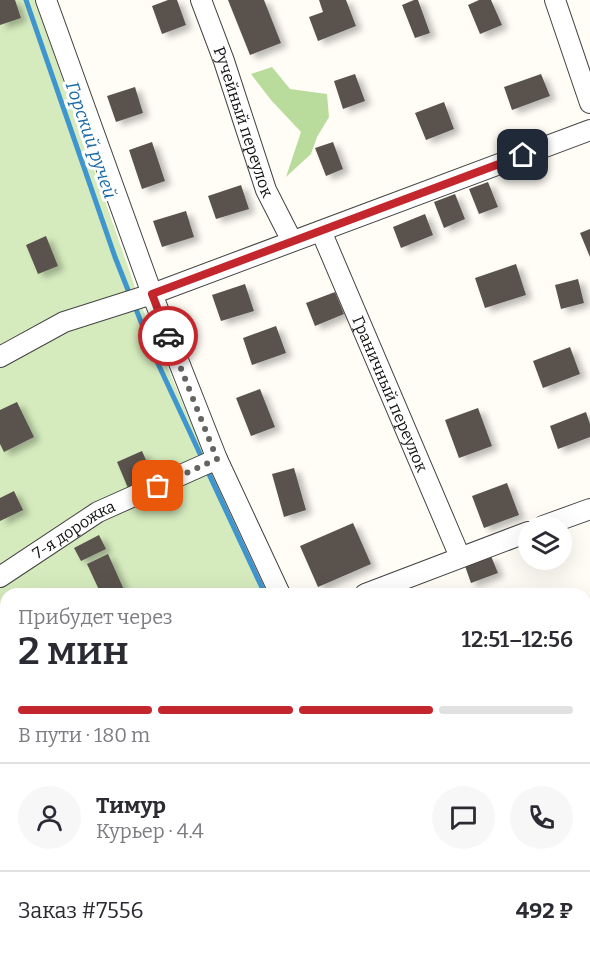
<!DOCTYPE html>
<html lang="ru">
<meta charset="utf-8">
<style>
:root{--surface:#fff;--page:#f7f7f7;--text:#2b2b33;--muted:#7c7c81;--line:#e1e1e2;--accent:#c4262e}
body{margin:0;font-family:Bitter,serif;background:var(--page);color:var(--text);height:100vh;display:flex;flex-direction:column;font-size:22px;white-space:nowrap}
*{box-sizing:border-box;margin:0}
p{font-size:20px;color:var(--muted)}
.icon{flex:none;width:33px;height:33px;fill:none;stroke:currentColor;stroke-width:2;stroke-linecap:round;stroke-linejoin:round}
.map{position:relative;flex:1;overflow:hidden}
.panel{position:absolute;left:0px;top:588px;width:591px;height:372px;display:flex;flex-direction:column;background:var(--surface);border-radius:18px 18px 0 0;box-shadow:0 6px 24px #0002}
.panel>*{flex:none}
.tools{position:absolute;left:518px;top:516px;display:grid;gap:12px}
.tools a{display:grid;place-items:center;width:54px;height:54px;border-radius:50%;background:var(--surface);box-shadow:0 6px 24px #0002;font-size:30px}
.pin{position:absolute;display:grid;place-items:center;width:51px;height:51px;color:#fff;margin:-26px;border-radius:12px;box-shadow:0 3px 9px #0006}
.courier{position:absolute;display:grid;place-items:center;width:60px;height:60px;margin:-30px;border:4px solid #c4262e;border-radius:50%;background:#fff;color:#222;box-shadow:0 2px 8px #0007}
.overview em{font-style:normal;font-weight:600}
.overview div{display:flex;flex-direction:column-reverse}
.overview{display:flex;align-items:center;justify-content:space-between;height:102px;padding:0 18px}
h1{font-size:39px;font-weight:600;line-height:45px}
.bar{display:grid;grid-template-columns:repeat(4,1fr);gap:9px 6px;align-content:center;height:72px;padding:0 18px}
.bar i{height:8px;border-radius:4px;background:var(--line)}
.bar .current{background:var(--accent)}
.bar p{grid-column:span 4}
.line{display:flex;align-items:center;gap:15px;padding:0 18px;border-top:2px solid var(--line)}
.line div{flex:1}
.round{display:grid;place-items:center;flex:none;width:63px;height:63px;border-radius:32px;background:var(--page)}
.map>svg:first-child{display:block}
</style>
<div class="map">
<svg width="590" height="960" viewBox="0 0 590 960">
<defs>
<filter id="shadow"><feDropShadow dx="6" dy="4" stdDeviation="3" flood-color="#0004"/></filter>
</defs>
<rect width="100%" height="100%" fill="#fffdf5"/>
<!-- green -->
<path fill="#d5ebbd" d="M0 0H35L143 310 264 594H6V954H435L438 960H0Z"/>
<!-- forest -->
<path fill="#b9dc9c" d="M272 67 290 89 327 94 329 117 317 137 311 154 286 177 301 132 271 100 251 74Z"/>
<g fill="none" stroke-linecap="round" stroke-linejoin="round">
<!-- stream -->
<path stroke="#3f96cf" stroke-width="5" d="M26 0 115 257 128 290
M134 304 154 355 201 456
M207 470 265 594
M437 954 440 960"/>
</g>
<!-- building -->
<path fill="#5a524d" filter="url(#shadow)" d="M0 0H15L21 18 0 25Z
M168 0H177L186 25 162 34 152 6Z
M228 0H264L281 43 250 55Z
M319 0H346L356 26 318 41 309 17 323 12Z
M414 0H418L430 33 415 38 402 5Z
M479 0H491L502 25 480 34 468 5Z
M355 74 365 101 343 109 334 81Z
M541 74 550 96 512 110 504 87Z
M135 87 143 113 116 122 107 96Z
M444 102 454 129 426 140 415 113Z
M152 142 165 181 142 189 129 150Z
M333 142 343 169 326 176 315 148Z
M488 182 498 207 479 214 469 189Z
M241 185 249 209 216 219 208 196Z
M455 194 465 219 444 228 434 202Z
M186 211 194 237 162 247 153 221Z
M425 214 433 235 401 248 393 227Z
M590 229V257L580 233Z
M46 236 58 266 38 274 26 245Z
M516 264 526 295 485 308 475 278Z
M578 279 584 303 561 309 555 285Z
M245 284 254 311 221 321 212 295Z
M335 292 344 314 315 326 306 303Z
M276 326 286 353 252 365 243 338Z
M570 347 580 374 543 388 533 361Z
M260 389 275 427 251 436 236 398Z
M17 402 34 437 4 452 0 444V410Z
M478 408 492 446 459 458 445 420Z
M586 412 590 424V437L558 449 550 426Z
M142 451 153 476 128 488 117 462Z
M294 468 306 510 284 517 272 474Z
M507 483 519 515 484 528 472 496Z
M14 491 23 510 0 521V498Z
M353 523 371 564 318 587 300 546Z
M99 535 106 549 81 561 74 548Z
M108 554 125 592 121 594H101L87 564Z
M491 556 498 573 471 583 465 566Z
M0 644 6 655V675L0 678Z
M585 771 590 773V849L585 850Z
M115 954H156L160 960H115L113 955Z
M285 954H295L298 960H283L281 956Z
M516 954H540L542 960H518Z"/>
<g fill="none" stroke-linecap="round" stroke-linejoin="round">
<defs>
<path id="lane" d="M585 933 590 948"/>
<g id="street">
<path d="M46 0 152 294 217 459 280 594"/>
<path id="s1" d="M201 0 224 61 266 190 292 241"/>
<path d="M555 0 590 103"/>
<path id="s2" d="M321 231 460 557"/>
<path d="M0 357 64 322 152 294 590 130"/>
<path d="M543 526 590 509"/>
<path id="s3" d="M0 577 98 512 217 459"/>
<path d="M365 594 528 532"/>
<path d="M0 797 6 793"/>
<path d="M585 894 590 893"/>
<path d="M456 954 459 960"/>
<path d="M59 960 69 954"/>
<path d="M349 960 360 954"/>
</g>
</defs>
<!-- lane casing -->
<use href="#lane" stroke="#444" stroke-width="13"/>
<!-- street casing -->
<use href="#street" stroke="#444" stroke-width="22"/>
<!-- lane -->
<use href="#lane" stroke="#fff" stroke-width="10"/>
<!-- street -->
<use href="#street" stroke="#fff" stroke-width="20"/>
</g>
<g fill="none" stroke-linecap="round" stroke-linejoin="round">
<!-- done -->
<path stroke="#646461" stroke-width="6" stroke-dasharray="0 10.8" d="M158 486 217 459 168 336"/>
<!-- route -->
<path stroke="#c4262e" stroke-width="8" d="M168 336 152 294 523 155"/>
</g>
<g text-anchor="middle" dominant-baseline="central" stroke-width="6" stroke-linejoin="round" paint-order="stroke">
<!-- street labels -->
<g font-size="16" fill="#111" stroke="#fff">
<text stroke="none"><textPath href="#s1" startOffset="129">Ручейный переулок</textPath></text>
<text stroke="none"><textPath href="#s2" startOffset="177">Граничный переулок</textPath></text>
<text stroke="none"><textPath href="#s3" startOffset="88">7-я дорожка</textPath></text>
</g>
<!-- water labels -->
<g font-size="18" font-style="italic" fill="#1768a6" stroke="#fff">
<text transform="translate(91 140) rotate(71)">Горский ручей</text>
</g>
</g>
</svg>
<div class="tools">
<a><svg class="icon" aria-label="layers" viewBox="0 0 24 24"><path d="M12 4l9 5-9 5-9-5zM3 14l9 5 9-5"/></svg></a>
</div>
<div class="pin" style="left:158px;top:486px;background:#ea580c"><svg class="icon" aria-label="bag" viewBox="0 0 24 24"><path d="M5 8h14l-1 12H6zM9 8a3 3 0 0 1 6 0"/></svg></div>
<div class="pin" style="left:523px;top:155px;background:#1f2937"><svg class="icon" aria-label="home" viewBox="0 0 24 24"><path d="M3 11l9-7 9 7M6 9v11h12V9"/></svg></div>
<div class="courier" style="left:168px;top:336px"><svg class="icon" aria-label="car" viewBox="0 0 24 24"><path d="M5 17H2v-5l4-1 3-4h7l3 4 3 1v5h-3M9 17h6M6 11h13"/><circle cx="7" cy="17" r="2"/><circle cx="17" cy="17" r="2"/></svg></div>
<section class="panel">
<div class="overview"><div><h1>2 мин</h1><p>Прибудет через</p></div><em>12:51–12:56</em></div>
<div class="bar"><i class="current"></i><i class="current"></i><i class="current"></i><i></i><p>В пути · 180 m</p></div>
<div class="line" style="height:108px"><a class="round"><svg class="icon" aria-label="person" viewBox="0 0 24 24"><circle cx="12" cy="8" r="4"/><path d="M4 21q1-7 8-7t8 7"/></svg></a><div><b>Тимур</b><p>Курьер · 4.4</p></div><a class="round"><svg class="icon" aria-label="chat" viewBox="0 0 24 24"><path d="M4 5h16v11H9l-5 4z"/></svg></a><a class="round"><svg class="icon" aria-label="phone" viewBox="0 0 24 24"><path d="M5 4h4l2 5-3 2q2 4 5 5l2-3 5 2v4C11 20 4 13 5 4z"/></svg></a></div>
<div class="line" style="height:78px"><div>Заказ #7556</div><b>492 ₽</b></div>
</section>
</div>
